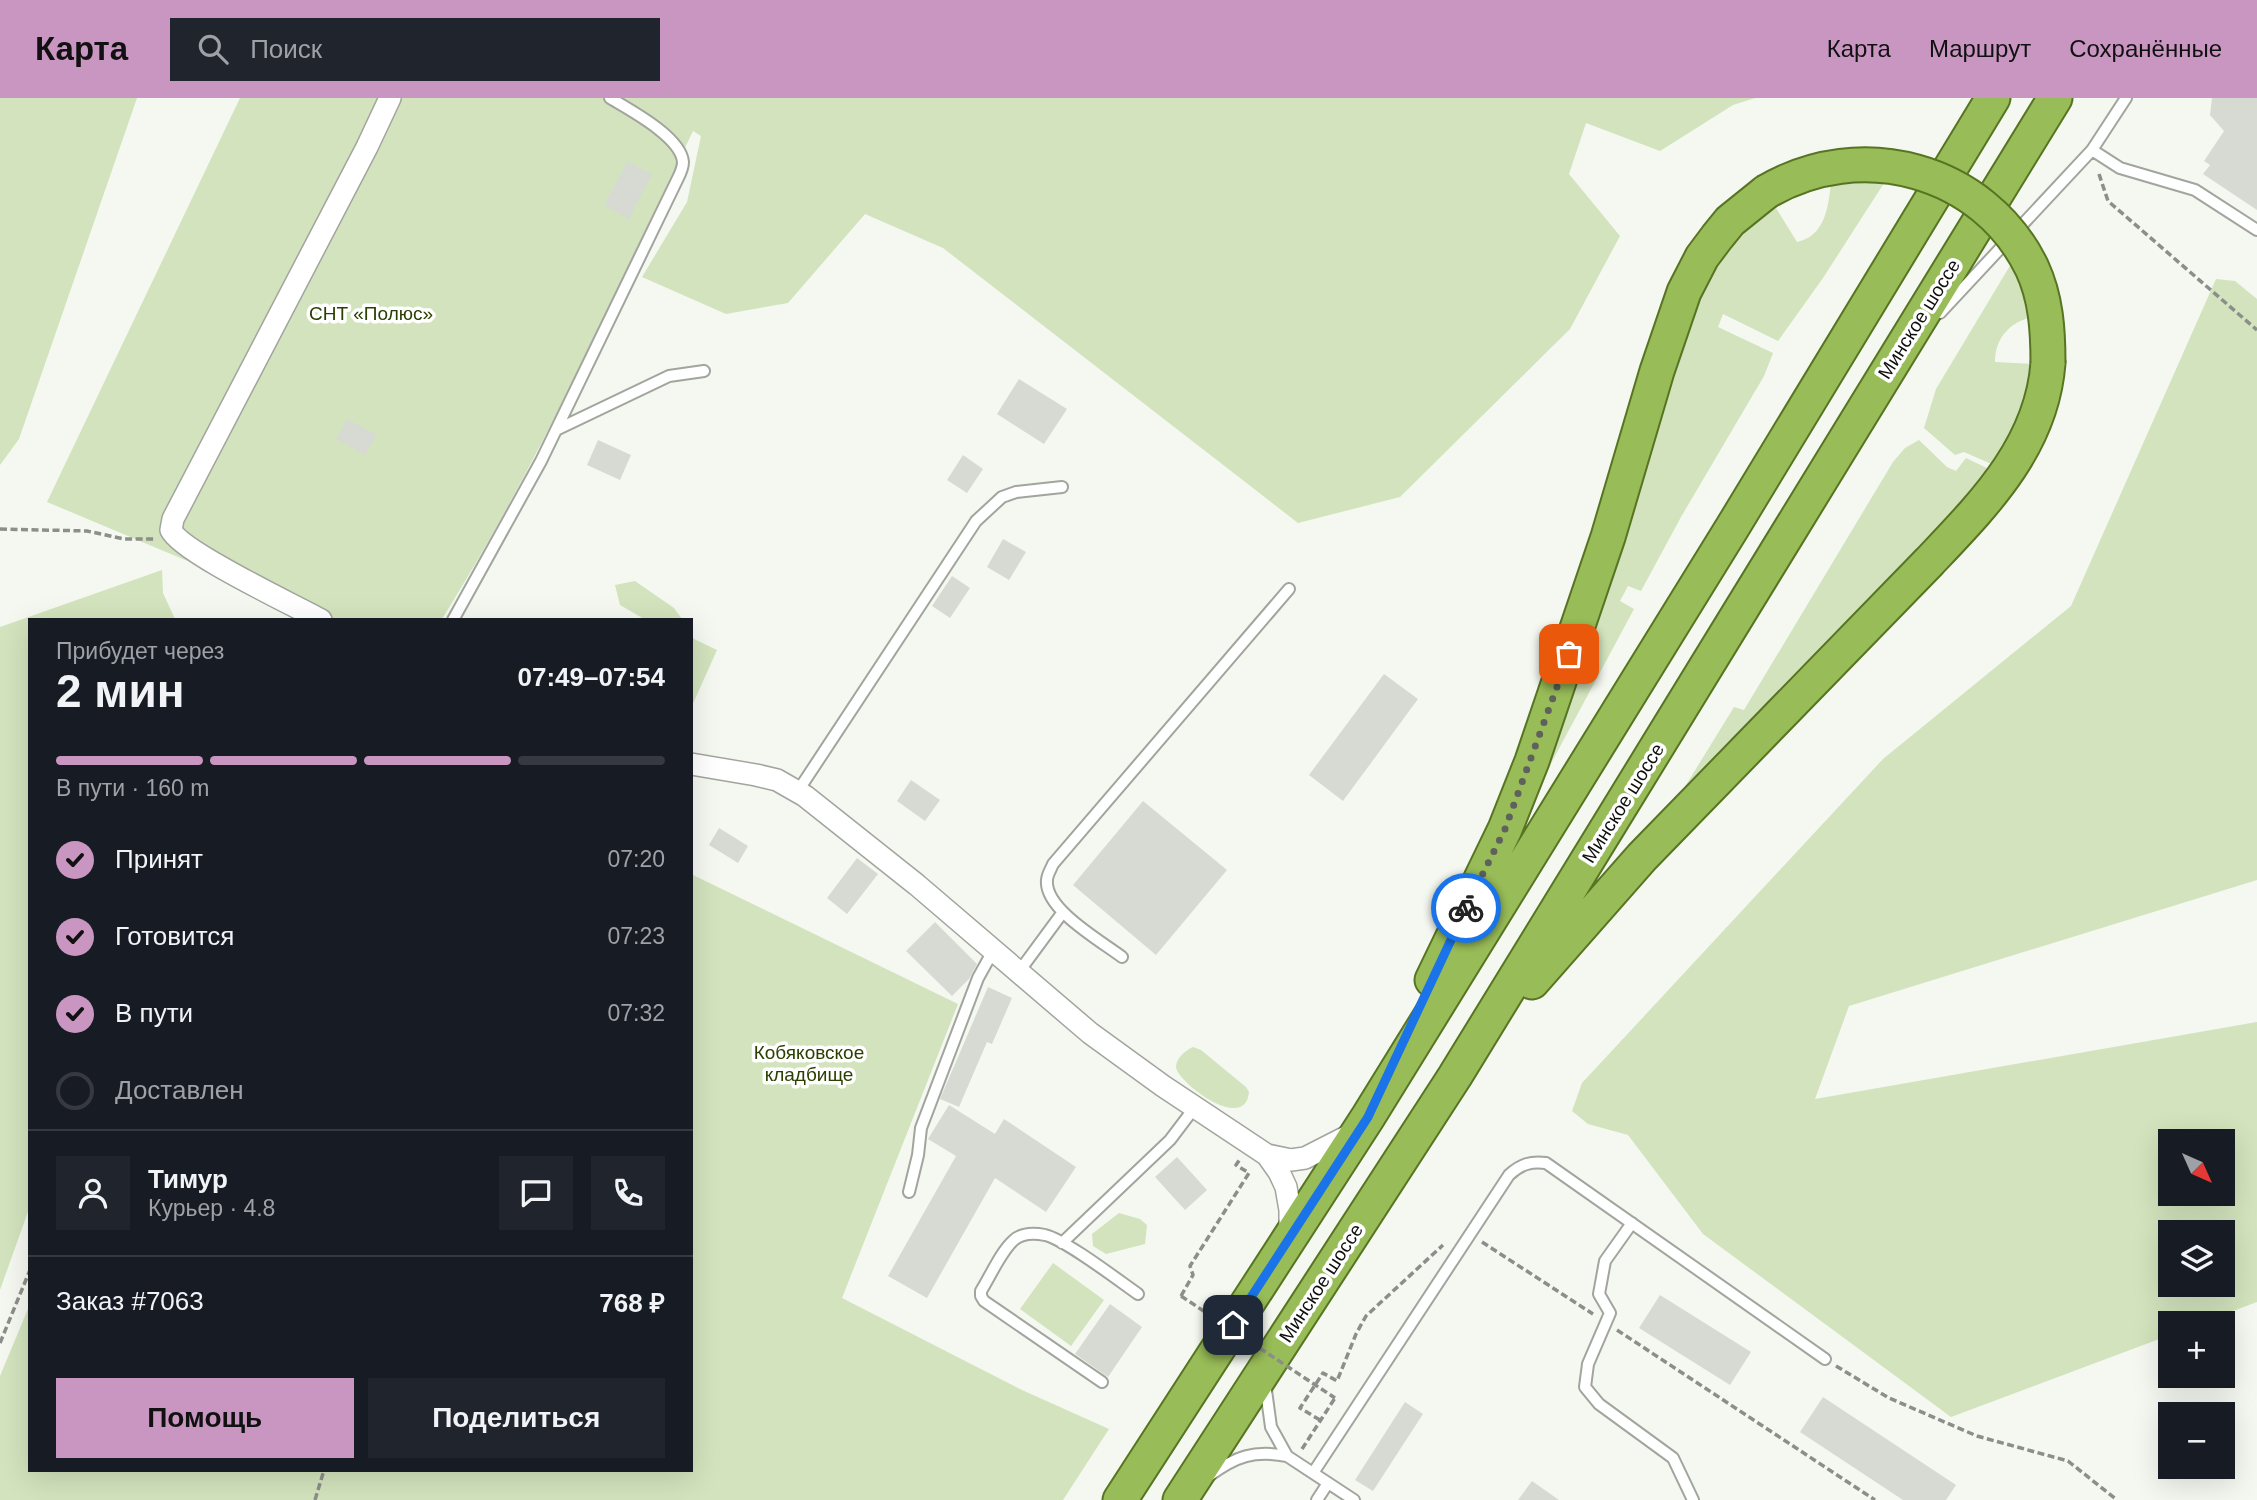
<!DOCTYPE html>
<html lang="ru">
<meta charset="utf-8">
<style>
:root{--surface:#171b24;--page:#20242c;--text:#f1f3f6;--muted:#9ea1a6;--line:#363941;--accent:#c996c1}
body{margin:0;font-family:Helvetica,sans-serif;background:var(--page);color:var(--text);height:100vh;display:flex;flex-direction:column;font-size:26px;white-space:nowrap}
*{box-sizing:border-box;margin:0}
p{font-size:23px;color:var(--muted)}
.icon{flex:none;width:38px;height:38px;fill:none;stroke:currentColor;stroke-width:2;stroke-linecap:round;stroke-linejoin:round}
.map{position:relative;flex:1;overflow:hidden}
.details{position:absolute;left:28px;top:520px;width:665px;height:854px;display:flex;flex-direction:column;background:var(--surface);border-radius:0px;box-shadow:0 7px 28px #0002}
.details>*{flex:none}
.needle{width:46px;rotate:135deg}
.buttons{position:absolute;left:2158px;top:1031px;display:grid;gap:14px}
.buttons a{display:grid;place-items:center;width:77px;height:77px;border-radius:0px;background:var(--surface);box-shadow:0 7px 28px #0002;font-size:35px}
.pin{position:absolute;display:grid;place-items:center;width:60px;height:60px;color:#fff;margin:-30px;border-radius:14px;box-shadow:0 4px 10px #0006}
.courier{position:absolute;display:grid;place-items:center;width:70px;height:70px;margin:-35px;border:5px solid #1a73e8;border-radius:50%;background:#fff;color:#222;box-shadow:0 2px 9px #0007}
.head em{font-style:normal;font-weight:700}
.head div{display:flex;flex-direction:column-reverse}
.head{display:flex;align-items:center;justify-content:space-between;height:119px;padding:0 28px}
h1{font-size:46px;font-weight:700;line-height:52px}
.bar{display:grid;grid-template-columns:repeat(4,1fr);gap:10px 7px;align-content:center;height:84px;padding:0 28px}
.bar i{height:9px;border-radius:5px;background:var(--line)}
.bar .active{background:var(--accent)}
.bar p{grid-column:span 4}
.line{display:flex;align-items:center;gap:18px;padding:0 28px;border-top:2px solid var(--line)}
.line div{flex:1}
.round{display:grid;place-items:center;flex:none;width:74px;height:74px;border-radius:0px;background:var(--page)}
ol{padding:0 28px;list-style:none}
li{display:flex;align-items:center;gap:21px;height:77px}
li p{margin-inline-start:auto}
li .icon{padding:7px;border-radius:50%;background:var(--accent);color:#111;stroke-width:4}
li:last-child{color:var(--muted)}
li i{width:38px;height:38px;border:4px solid var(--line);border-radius:50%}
.primary-button{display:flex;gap:14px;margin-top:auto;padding:14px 28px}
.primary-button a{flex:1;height:80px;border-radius:0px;background:var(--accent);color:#111;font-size:28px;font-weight:700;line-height:80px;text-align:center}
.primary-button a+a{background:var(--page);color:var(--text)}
header{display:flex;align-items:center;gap:42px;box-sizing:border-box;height:98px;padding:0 35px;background:var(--accent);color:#111}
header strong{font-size:33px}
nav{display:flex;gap:38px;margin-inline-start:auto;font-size:24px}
.search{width:490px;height:63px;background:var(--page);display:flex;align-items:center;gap:18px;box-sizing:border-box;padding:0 24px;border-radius:0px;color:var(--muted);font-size:26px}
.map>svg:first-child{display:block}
</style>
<header>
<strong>Карта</strong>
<div class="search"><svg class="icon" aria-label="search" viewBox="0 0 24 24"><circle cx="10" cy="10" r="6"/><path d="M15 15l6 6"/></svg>Поиск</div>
<nav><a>Карта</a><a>Маршрут</a><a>Сохранённые</a></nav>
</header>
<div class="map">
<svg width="2257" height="1402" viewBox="0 0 2257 1402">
<rect width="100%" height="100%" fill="#f4f8f0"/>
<!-- green -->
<path fill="#d2e3bd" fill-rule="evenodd" d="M0 0H137L19 341 0 367Z
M240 0H1755L1733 7 1660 53 1586 25 1569 76 1620 138 1570 231 1400 399 1298 425 943 150 865 116 788 205 726 216 642 179 687 104 701 38 693 33C613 198 539 366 442 521H326L47 404Z
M1886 82 1823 180 1778 243 1723 216 1718 229 1773 255 1764 278 1681 419 1641 493 1628 488 1620 503 1634 511 1540 686 1622 447 1643 363 1702 187 1758 115 1773 105 1797 144C1825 138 1828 110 1831 85Z
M2011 166 2024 191 2032 219C2010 224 1995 240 1995 264L2035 266 2031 297 1996 368 1964 354 1955 357 1924 330 1936 291Z
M2216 181 2235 183 2257 201V782L1849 908 1815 1001 2257 924V1204L2201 1225H2170V1237L1951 1319 1703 1136 1628 1037 1588 1026 1572 1013 1582 985 1883 661 2071 508ZM2170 1043H2222V1096H2170ZM2170 1134H2222V1186H2170Z
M1919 342 1947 369 1956 373 1966 360 1993 373 1670 713 1734 609 1744 612 1893 364 1905 350Z
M162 472 163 495 175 521 30 522V1108L0 1192V529Z
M635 483 674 510 682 521H644L620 507 615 487Z
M691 537 694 541 717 552 691 610Z
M691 776 958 906 842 1200 1022 1292 1109 1331 1063 1402H0V1278L30 1206V1372H691Z
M1193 949 1201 952 1246 989 1249 994C1245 1036 1177 984 1176 969 1176 960 1186 952 1193 949Z
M1119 1115 1140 1121 1147 1127 1145 1146 1106 1156 1093 1148 1092 1136Z
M1053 1165 1104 1202 1071 1248 1020 1211Z"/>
<!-- building -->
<path fill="#d7dad3" d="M2212 0H2257V112L2203 76 2210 67 2204 63 2224 33 2210 17Z
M627 63 652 76 629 121 604 108Z
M1019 281 1067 311 1044 346 997 316Z
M347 321 377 337 365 357 336 341Z
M598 342 631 357 620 382 587 367Z
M963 357 983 371 967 395 947 382Z
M1003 441 1026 454 1009 482 987 469Z
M952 478 970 490 950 520 932 508Z
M1384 576 1418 601 1343 703 1309 677Z
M911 682 940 702 925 723 897 703Z
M1143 703 1227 772 1156 857 1073 787Z
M719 730 748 748 738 765 709 747Z
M857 760 878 776 847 816 827 800Z
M935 824 977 866 969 881 952 898 906 853Z
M988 889 1012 900 992 946 987 944 959 1009 940 1001Z
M949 1007 995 1036 1004 1021 1076 1069 1046 1114 995 1080 927 1200 888 1178 956 1058 928 1041Z
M1177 1059 1207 1092 1185 1112 1155 1079Z
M1660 1197 1751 1254 1730 1287 1639 1230Z
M1110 1206 1142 1229 1108 1279 1075 1256Z
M1823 1299 1956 1387 1946 1402H1903L1800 1334Z
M1405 1304 1423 1316 1373 1393 1355 1382Z
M1532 1383 1559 1402H1518Z"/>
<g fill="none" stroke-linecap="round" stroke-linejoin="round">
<defs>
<path id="service" d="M2092 52 2120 70 2195 92 2257 132
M1940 215 2092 52 2126 0
M556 332 669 278 704 273
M453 522 541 363 678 80C680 76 683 69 683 64 681 39 630 12 610 0
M798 693 976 423 1002 399 1016 394 1062 389
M1122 859C1101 843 1044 811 1047 782 1047 777 1051 771 1053 766L1289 491
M1018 875 1063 814
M909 1094 918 1057 921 1030 978 880 993 853
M1632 1125 1605 1163 1599 1196 1610 1215 1588 1266 1585 1289 1599 1306 1673 1360 1693 1402
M1062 1145 1170 1042 1195 1009
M1102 1284 984 1203 981 1198V1193C990 1179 1001 1153 1014 1142 1022 1135 1035 1135 1045 1137 1066 1142 1118 1182 1138 1196
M1265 1285 1271 1329 1287 1358
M1313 1375 1509 1077C1521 1066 1531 1063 1546 1065L1825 1261
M1209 1378C1236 1358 1254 1352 1287 1358L1354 1402
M1317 1402 1328 1385"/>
<path id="minor" d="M321 522C294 507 181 454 171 432L173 421 367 49 390 0
M691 666 756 677 777 682 805 698 917 787 1090 935 1163 988 1267 1057 1279 1074 1286 1089 1290 1112V1137
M1267 1057 1291 1062 1305 1060 1352 1036"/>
<path id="trunk" d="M1432 882 1505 731 1532 663 1608 439 1657 273 1684 194 1702 159 1717 139 1730 123 1766 94
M1532 884 1642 759 1929 464C1984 406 2042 348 2048 265
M1120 1402 1368 1019 1732 430 1993 0
M1180 1402 1455 978 2055 0"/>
</defs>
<!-- service casing -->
<use href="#service" stroke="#a2a59e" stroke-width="14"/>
<!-- minor casing -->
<use href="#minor" stroke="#a2a59e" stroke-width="24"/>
<!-- trunk casing -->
<use href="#trunk" stroke="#577422" stroke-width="37"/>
<!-- path -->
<path stroke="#8b8e89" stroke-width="3.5" stroke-dasharray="7 3.5" stroke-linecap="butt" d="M2099 76 2108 103 2257 232
M0 431 87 433 124 441H154
M1482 1144 1593 1216
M1181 1198 1193 1177 1190 1168 1249 1075 1236 1067 1240 1061
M1617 1232 1875 1402
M0 1245 30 1172
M1836 1268 1889 1300 1977 1338 2068 1363 2117 1402
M1320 1322 1300 1310 1323 1275 1337 1283 1356 1236 1366 1218 1443 1147
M1302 1351 1335 1300
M315 1402 324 1372"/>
<!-- service -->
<use href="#service" stroke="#fff" stroke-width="10"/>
<!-- minor -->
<use href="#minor" stroke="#fff" stroke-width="21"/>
<!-- trunk -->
<use href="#trunk" stroke="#98bc57" stroke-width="33"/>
<defs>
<path id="trunk-bridge" d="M1766 94C1860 38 1984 71 2032 170 2046 200 2048 232 2048 265"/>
</defs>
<!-- trunk-bridge casing -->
<use href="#trunk-bridge" stroke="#577422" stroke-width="37" stroke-linecap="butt"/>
<!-- path-bridge -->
<path stroke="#8b8e89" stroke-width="3.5" stroke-dasharray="7 3.5" stroke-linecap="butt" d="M1181 1198 1335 1300"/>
<!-- trunk-bridge -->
<use href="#trunk-bridge" stroke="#98bc57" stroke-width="33"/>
</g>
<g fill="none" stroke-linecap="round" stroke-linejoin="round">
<!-- done -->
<path stroke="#5e615c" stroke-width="7" stroke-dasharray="0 12.6" d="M1466 810 1505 731 1569 556"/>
<!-- route -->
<path stroke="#1a73e8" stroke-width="9" d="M1233 1227 1368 1019 1466 810"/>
</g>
<g text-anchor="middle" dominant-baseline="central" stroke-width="7" stroke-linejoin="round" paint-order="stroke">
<!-- park labels -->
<g font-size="19" fill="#2a3f00" stroke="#fff">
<text x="371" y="215">СНТ «Полюс»</text>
<text x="809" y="954">Кобяковское<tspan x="809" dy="22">кладбище</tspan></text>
</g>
<!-- street labels -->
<g font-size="19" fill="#0e0f0d" stroke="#fff">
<text transform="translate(1919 221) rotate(-58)">Минское шоссе</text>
<text transform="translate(1623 705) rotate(-58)">Минское шоссе</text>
<text transform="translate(1321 1185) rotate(-57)">Минское шоссе</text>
</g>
</g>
</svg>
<div class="buttons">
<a><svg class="needle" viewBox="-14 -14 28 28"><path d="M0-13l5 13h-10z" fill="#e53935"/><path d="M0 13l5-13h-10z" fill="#9ea1a6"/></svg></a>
<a><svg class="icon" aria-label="layers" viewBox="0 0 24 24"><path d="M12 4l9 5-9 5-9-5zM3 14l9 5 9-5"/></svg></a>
<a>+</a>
<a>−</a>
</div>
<div class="pin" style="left:1569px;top:556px;background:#ea580c"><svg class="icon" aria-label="bag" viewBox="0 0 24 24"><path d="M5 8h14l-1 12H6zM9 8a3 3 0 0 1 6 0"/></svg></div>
<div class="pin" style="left:1233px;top:1227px;background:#1f2937"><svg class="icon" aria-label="home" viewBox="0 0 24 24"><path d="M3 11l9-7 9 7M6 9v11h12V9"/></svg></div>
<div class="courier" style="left:1466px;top:810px"><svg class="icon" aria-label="bike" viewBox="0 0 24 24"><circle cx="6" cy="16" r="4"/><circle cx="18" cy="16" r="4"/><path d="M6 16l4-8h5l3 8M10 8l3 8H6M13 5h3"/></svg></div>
<section class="details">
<div class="head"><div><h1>2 мин</h1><p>Прибудет через</p></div><em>07:49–07:54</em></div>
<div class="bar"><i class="active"></i><i class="active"></i><i class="active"></i><i></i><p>В пути · 160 m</p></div>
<ol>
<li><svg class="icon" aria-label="check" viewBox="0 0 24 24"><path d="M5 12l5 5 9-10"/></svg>Принят<p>07:20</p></li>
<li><svg class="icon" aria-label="check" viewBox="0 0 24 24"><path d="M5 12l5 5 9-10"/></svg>Готовится<p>07:23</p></li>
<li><svg class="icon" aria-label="check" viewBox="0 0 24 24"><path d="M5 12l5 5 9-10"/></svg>В пути<p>07:32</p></li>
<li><i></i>Доставлен</li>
</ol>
<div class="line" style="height:126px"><a class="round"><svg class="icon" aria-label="person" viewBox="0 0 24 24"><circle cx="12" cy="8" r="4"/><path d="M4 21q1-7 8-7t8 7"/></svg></a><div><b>Тимур</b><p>Курьер · 4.8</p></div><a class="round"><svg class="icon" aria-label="chat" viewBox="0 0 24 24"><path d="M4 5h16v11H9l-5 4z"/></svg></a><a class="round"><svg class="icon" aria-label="phone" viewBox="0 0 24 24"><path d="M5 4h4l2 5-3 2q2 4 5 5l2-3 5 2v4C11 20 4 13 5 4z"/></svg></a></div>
<div class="line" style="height:91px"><div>Заказ #7063</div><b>768 ₽</b></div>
<div class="primary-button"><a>Помощь</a><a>Поделиться</a></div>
</section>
</div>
